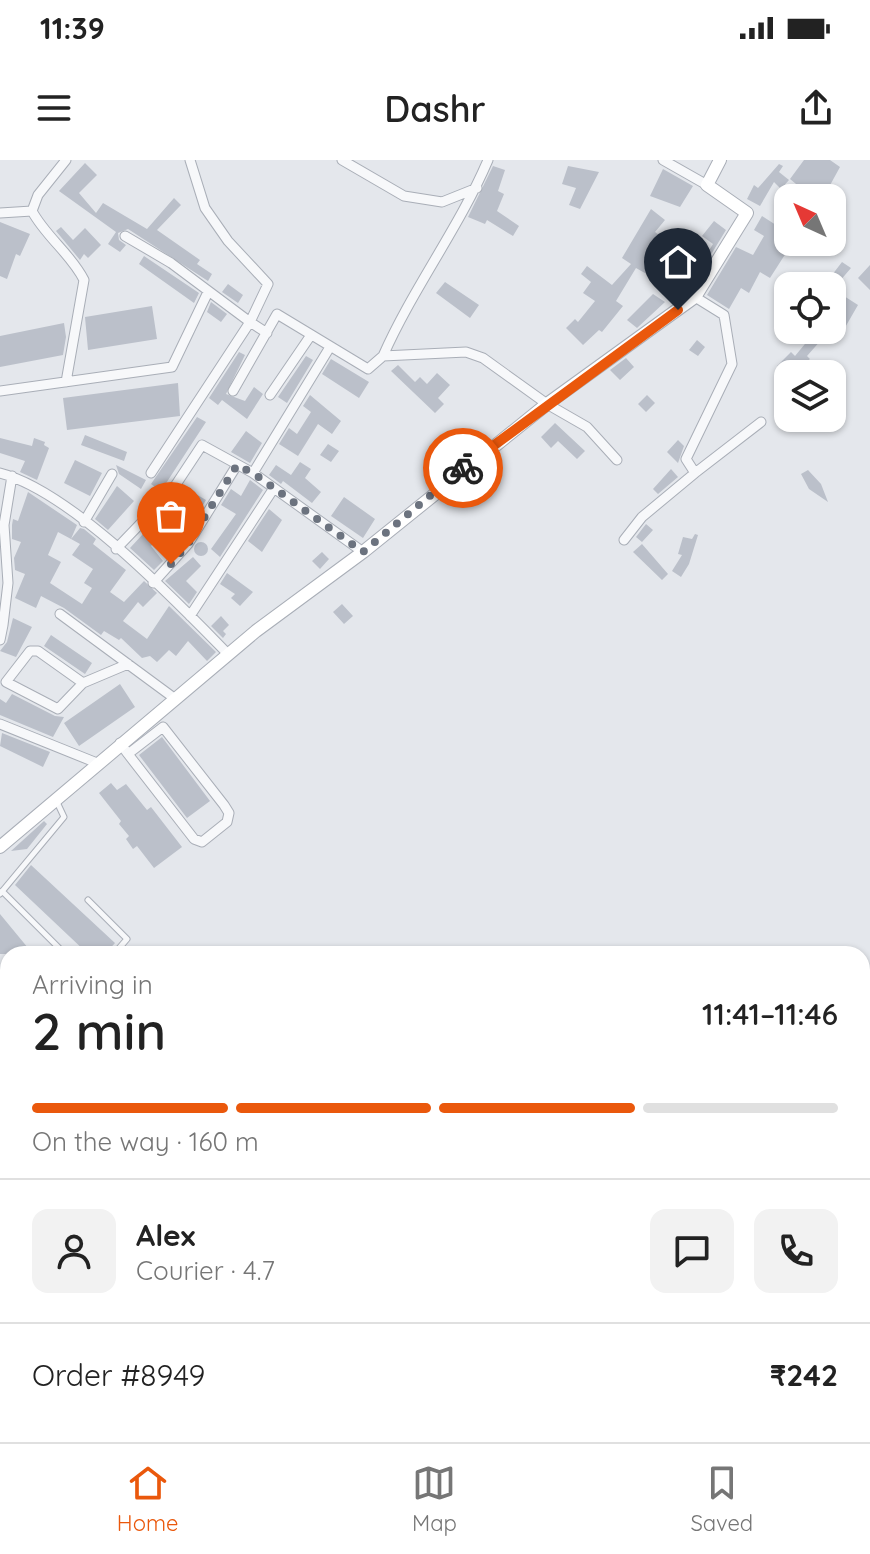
<!DOCTYPE html>
<meta charset="utf-8">
<style>
:root{--surface:#fff;--page:#f2f2f2;--text:#222;--muted:#767676;--line:#e0e0e0;--accent:#ea580c}
body{margin:0;font-family:Quicksand,sans-serif;background:var(--page);color:var(--text);height:100vh;display:flex;flex-direction:column;font-size:30px;white-space:nowrap}
*{box-sizing:border-box;margin:0}
p{font-size:26px;color:var(--muted)}
.icon{flex:none;width:44px;height:44px;fill:none;stroke:currentColor;stroke-width:2;stroke-linecap:round;stroke-linejoin:round}
.map{position:relative;flex:1;overflow:hidden}
.details{position:absolute;left:0px;top:786px;width:870px;height:496px;display:flex;flex-direction:column;background:var(--surface);border-radius:24px 24px 0 0;box-shadow:0 2px 6px #0004}
.details>*{flex:none}
.needle{width:52px;rotate:316deg}
.fabs{position:absolute;left:774px;top:24px;display:grid;gap:16px}
.fabs a{display:grid;place-items:center;width:72px;height:72px;border-radius:16px;background:var(--surface);box-shadow:0 2px 6px #0004;font-size:40px}
.pin{position:absolute;display:grid;place-items:center;width:68px;height:68px;color:#fff;margin:-82px -34px;border-radius:50% 50% 50% 0;rotate:-45deg;box-shadow:0 0 8px #0007}
.pin .icon{rotate:45deg}
.courier{position:absolute;display:grid;place-items:center;width:80px;height:80px;margin:-40px;border:6px solid #ea580c;border-radius:50%;background:#fff;color:#222;box-shadow:0 2px 10px #0007}
.headline em{font-style:normal;font-weight:600}
.headline div{display:flex;flex-direction:column-reverse}
.headline{display:flex;align-items:center;justify-content:space-between;height:136px;padding:0 32px}
h1{font-size:52px;font-weight:600;line-height:60px}
.bar{display:grid;grid-template-columns:repeat(4,1fr);gap:12px 8px;align-content:center;height:96px;padding:0 32px}
.bar i{height:10px;border-radius:6px;background:var(--line)}
.bar .selected{background:var(--accent)}
.bar p{grid-column:span 4}
.line{display:flex;align-items:center;gap:20px;padding:0 32px;border-top:2px solid var(--line)}
.line div{flex:1}
.round{display:grid;place-items:center;flex:none;width:84px;height:84px;border-radius:16px;background:var(--page)}
.status{display:flex;justify-content:space-between;align-items:center;height:56px;padding:0 40px;background:var(--surface);direction:ltr}
.status svg{height:22px;fill:currentColor}
header{display:flex;justify-content:space-between;align-items:center;height:104px;padding:0 32px;background:var(--surface);font-size:36px;font-weight:600}
.tab-bar{display:flex;justify-content:space-around;align-items:center;height:112px;border-top:2px solid var(--line);background:var(--surface);font-size:22px;color:var(--muted)}
.tab-bar a{display:grid;justify-items:center;gap:4px}
.tab-bar .selected{color:var(--accent)}
.map>svg:first-child{display:block}
</style>
<div class="status"><b>11:39</b><svg viewBox="0 0 49 12"><path d="M0 12V9h3v3zM5 12V6h3v6zM10 12V3h3v9zM15 12V0h3v12zM26 1h20v11H26zM47 4h2v5h-2z"/></svg></div>
<header><svg class="icon" aria-label="menu" viewBox="0 0 24 24"><path d="M4 6h16M4 12h16M4 18h16"/></svg>Dashr<svg class="icon" aria-label="share" viewBox="0 0 24 24"><path d="M12 15V3M7 8l5-5 5 5M5 13v7h14v-7"/></svg></header>
<div class="map">
<svg width="870" height="1282" viewBox="0 0 870 1282">
<rect width="100%" height="100%" fill="#e4e7ec"/>
<!-- building -->
<path fill="#bbc0ca" d="M804 0H830L840 7 823 38H813L790 19Z
M85 3 97 15 79 33 96 53 103 43 147 69 174 38 181 45 157 70 200 100 197 104 212 114 208 121 128 69 118 73 119 80 126 85 120 92 108 84 116 72 59 31Z
M779 4 783 6 779 12 789 20 781 29 774 22 760 46 747 39 754 25 758 28Z
M493 6 505 10 498 31 504 34 497 51 519 66 513 76 487 60 485 64 468 57Z
M568 6 599 12 580 49 569 45 576 28 562 24Z
M663 9 693 26 680 47 650 36Z
M651 49 665 60 655 72 696 102 699 97 703 100 713 84 702 76 714 61 726 70 696 119 675 104 659 121 636 108 616 141 623 146 602 172 599 170 583 185 566 168 575 159 578 162 595 141 583 133 591 122 581 114 587 106 612 125 631 104 622 98Z
M788 51V82H793L770 118 760 112 749 133 741 128 729 149 707 135 736 87 753 95 764 76 754 70 762 56 776 65Z
M0 62 30 74 20 96 16 94 7 119 0 116Z
M61 67 73 80 85 68 101 85 88 98 84 94 80 100 56 71Z
M144 96 199 133 194 143 139 104Z
M842 102 851 108 833 129 858 145 843 171 832 163V115Z
M870 105V130L858 118Z
M445 122 479 145 470 158 436 133Z
M228 124 243 135 238 143 222 132Z
M653 134 665 142 637 168 627 160Z
M211 142 227 154 221 162 207 152Z
M152 146 157 179 88 190 85 157Z
M64 163 66 177 63 195 0 207V176Z
M814 173 822 179 807 196 810 199 788 217 777 206 791 192 795 196Z
M697 180 705 187 698 196 689 190Z
M239 192 245 195 226 234 245 241 254 227 263 234 247 259 222 240 218 245 209 238Z
M306 196 313 200 287 243 278 237Z
M626 198 634 207 620 220 610 210Z
M331 199 369 222 359 238 322 214Z
M398 205 415 222 420 217 427 224 437 213 450 225 438 238 444 244 435 253 391 211Z
M178 223 180 256 67 270 63 238Z
M310 235 341 261 332 274 318 264 298 296 279 284 289 268 297 274 311 252 303 246Z
M647 235 655 243 646 252 638 244Z
M197 257 206 262 161 331 151 324Z
M555 263 585 291 577 299 558 281 551 288 541 277Z
M246 271 262 283 250 303 231 292Z
M85 275 127 292 124 301 81 285Z
M0 278 32 286 34 278 45 282 44 285 49 288 37 320 20 312 25 301 0 293Z
M678 280 684 286 678 303 667 292Z
M328 284 339 291 331 302 320 295Z
M75 300 102 313 90 336 64 323Z
M300 302 311 309 305 318 321 332 312 343 283 321 281 324 269 315 276 305 291 315Z
M116 305 146 320 141 329 119 314Z
M671 309 678 317 658 334 653 329Z
M808 310 821 324 828 342 809 329 801 314Z
M250 320 263 330 220 397 211 389 236 354 221 345 231 329 241 336Z
M117 326 134 341 108 370 95 359Z
M184 327 206 340 186 374 174 366 180 356 168 348Z
M28 332 77 365 71 379 58 372 48 395 61 402 50 423 82 444 92 428 84 423 93 409 72 395 80 384 71 379 80 368 84 369 96 379 93 384 126 410 110 432 124 442 144 421 157 433 143 447 138 442 123 461 147 479 169 446 216 492 207 501 188 481 176 496 169 490 157 502 150 496 142 498 121 478 119 480 104 471 101 475 64 448 41 436 36 448 15 438 25 414 15 410 14 398 21 382 12 379V365L13 359 18 361Z
M344 337 375 359 363 378 331 356Z
M269 349 282 360 262 392 248 381Z
M155 361 165 370 151 386 163 401 154 410 130 388Z
M646 364 653 370 642 382 636 377Z
M695 374 698 375 689 404 681 417 672 411 682 395 678 394 683 377 692 379Z
M194 389a7 7 0 1 1 14 0a7 7 0 1 1-14 0Z
M642 384 668 414 662 420 633 392Z
M322 392 329 399 320 409 312 401Z
M193 397 201 406 186 421 197 432 189 444 165 421Z
M227 413 253 432 240 446 231 438 235 434 220 424Z
M342 444 353 456 344 464 333 452Z
M221 456 229 465 223 471 226 474 223 478 211 466Z
M13 458 32 467 16 497 0 491 7 482Z
M51 475 92 503 85 514 44 486Z
M120 524 135 547 79 586 64 563Z
M12 534 55 556 64 557 53 577 0 555V539L6 543Z
M2 573 50 592 43 607 0 586Z
M162 577 210 641 187 658 139 595Z
M111 623 117 630 126 624 147 650 151 647 182 687 154 708 137 686 133 689 126 679 129 676 119 664 121 661 99 633Z
M44 661 47 664 27 689 11 691Z
M31 705 115 783 105 794H88L15 725Z
M0 754 33 794H0Z
M0 1264 8 1274 17 1282H0Z"/>
<g fill="none" stroke-linecap="round" stroke-linejoin="round">
<defs>
<path id="lane" d="M2 731 65 794
M0 734 64 657 56 640
M88 740 127 779 114 794
M0 913 6 918 8 916"/>
<path id="street" d="M66 0 38 35 32 51C46 77 71 94 84 120L66 222
M190 0 205 48 228 81 268 124 250 162 267 173
M342 0 404 36 442 42 477 28
M663 0 707 25
M0 53 32 51
M125 76 171 103 250 162 151 313
M383 196C413 128 459 68 488 0
M0 231 172 207 208 132
M233 231 277 154 368 209 383 196 466 192 483 198 547 244 587 267 617 300
M270 235 311 175
M0 313C71 331 175 440 228 494
M253 313 330 187
M695 313 761 262
M84 362 112 314
M624 380 642 357 695 313 686 299 732 204 724 155 695 137
M116 389 171 332 202 285 253 313 363 392
M153 423 188 384 237 305
M60 454 174 538
M190 456 274 328
M0 464 3 465 0 480
M3 465 8 423 4 365 12 316
M83 523 58 549 6 522 30 491H38L83 523 128 504
M0 564 97 603
M120 583 128 594 194 679 202 682 227 662 229 653 224 645 163 567 128 594
M0 1009 8 1002
M0 1116 8 1107
M0 1159 8 1166
M0 1208 8 1199
M132 1274 142 1282
M232 1274 241 1282
M34 1282 41 1274
M351 1282 357 1274
M800 1282 805 1274"/>
<path id="secondary" d="M0 687 256 471 363 392 547 244 695 137 747 53 707 25 720 0"/>
</defs>
<!-- lane casing -->
<use href="#lane" stroke="#a9aeb7" stroke-width="7"/>
<!-- street casing -->
<use href="#street" stroke="#a9aeb7" stroke-width="11"/>
<!-- secondary casing -->
<use href="#secondary" stroke="#a9aeb7" stroke-width="14"/>
<!-- lane -->
<use href="#lane" stroke="#f7f8fa" stroke-width="5"/>
<!-- street -->
<use href="#street" stroke="#f7f8fa" stroke-width="9"/>
<!-- secondary -->
<use href="#secondary" stroke="#fff" stroke-width="12"/>
</g>
<g fill="none" stroke-linecap="round" stroke-linejoin="round">
<!-- done -->
<path stroke="#6c737f" stroke-width="8" stroke-dasharray="0 14.4" d="M171 404 188 384 237 305 253 313 363 392 463 308"/>
<!-- route -->
<path stroke="#ea580c" stroke-width="10" d="M463 308 678 150"/>
</g>
</svg>
<div class="fabs">
<a><svg class="needle" viewBox="-14 -14 28 28"><path d="M0-13l5 13h-10z" fill="#e53935"/><path d="M0 13l5-13h-10z" fill="#767676"/></svg></a>
<a><svg class="icon" aria-label="locate" viewBox="0 0 24 24"><circle cx="12" cy="12" r="6"/><path d="M12 2v4M12 18v4M2 12h4M18 12h4"/></svg></a>
<a><svg class="icon" aria-label="layers" viewBox="0 0 24 24"><path d="M12 4l9 5-9 5-9-5zM3 14l9 5 9-5"/></svg></a>
</div>
<div class="pin" style="left:171px;top:404px;background:#ea580c"><svg class="icon" aria-label="bag" viewBox="0 0 24 24"><path d="M5 8h14l-1 12H6zM9 8a3 3 0 0 1 6 0"/></svg></div>
<div class="pin" style="left:678px;top:150px;background:#1f2937"><svg class="icon" aria-label="home" viewBox="0 0 24 24"><path d="M3 11l9-7 9 7M6 9v11h12V9"/></svg></div>
<div class="courier" style="left:463px;top:308px"><svg class="icon" aria-label="bike" viewBox="0 0 24 24"><circle cx="6" cy="16" r="4"/><circle cx="18" cy="16" r="4"/><path d="M6 16l4-8h5l3 8M10 8l3 8H6M13 5h3"/></svg></div>
<section class="details">
<div class="headline"><div><h1>2 min</h1><p>Arriving in</p></div><em>11:41–11:46</em></div>
<div class="bar"><i class="selected"></i><i class="selected"></i><i class="selected"></i><i></i><p>On the way · 160 m</p></div>
<div class="line" style="height:144px"><a class="round"><svg class="icon" aria-label="person" viewBox="0 0 24 24"><circle cx="12" cy="8" r="4"/><path d="M4 21q1-7 8-7t8 7"/></svg></a><div><b>Alex</b><p>Courier · 4.7</p></div><a class="round"><svg class="icon" aria-label="chat" viewBox="0 0 24 24"><path d="M4 5h16v11H9l-5 4z"/></svg></a><a class="round"><svg class="icon" aria-label="phone" viewBox="0 0 24 24"><path d="M5 4h4l2 5-3 2q2 4 5 5l2-3 5 2v4C11 20 4 13 5 4z"/></svg></a></div>
<div class="line" style="height:104px"><div>Order #8949</div><b>₹242</b></div>
</section>
</div>
<nav class="tab-bar">
<a class="selected"><svg class="icon" aria-label="home" viewBox="0 0 24 24"><path d="M3 11l9-7 9 7M6 9v11h12V9"/></svg>Home</a>
<a><svg class="icon" aria-label="map" viewBox="0 0 24 24"><path d="M3 6l6-2 6 2 6-2v14l-6 2-6-2-6 2zM9 4v14M15 6v14"/></svg>Map</a>
<a><svg class="icon" aria-label="saved" viewBox="0 0 24 24"><path d="M7 4h10v16l-5-4-5 4z"/></svg>Saved</a>
</nav>
